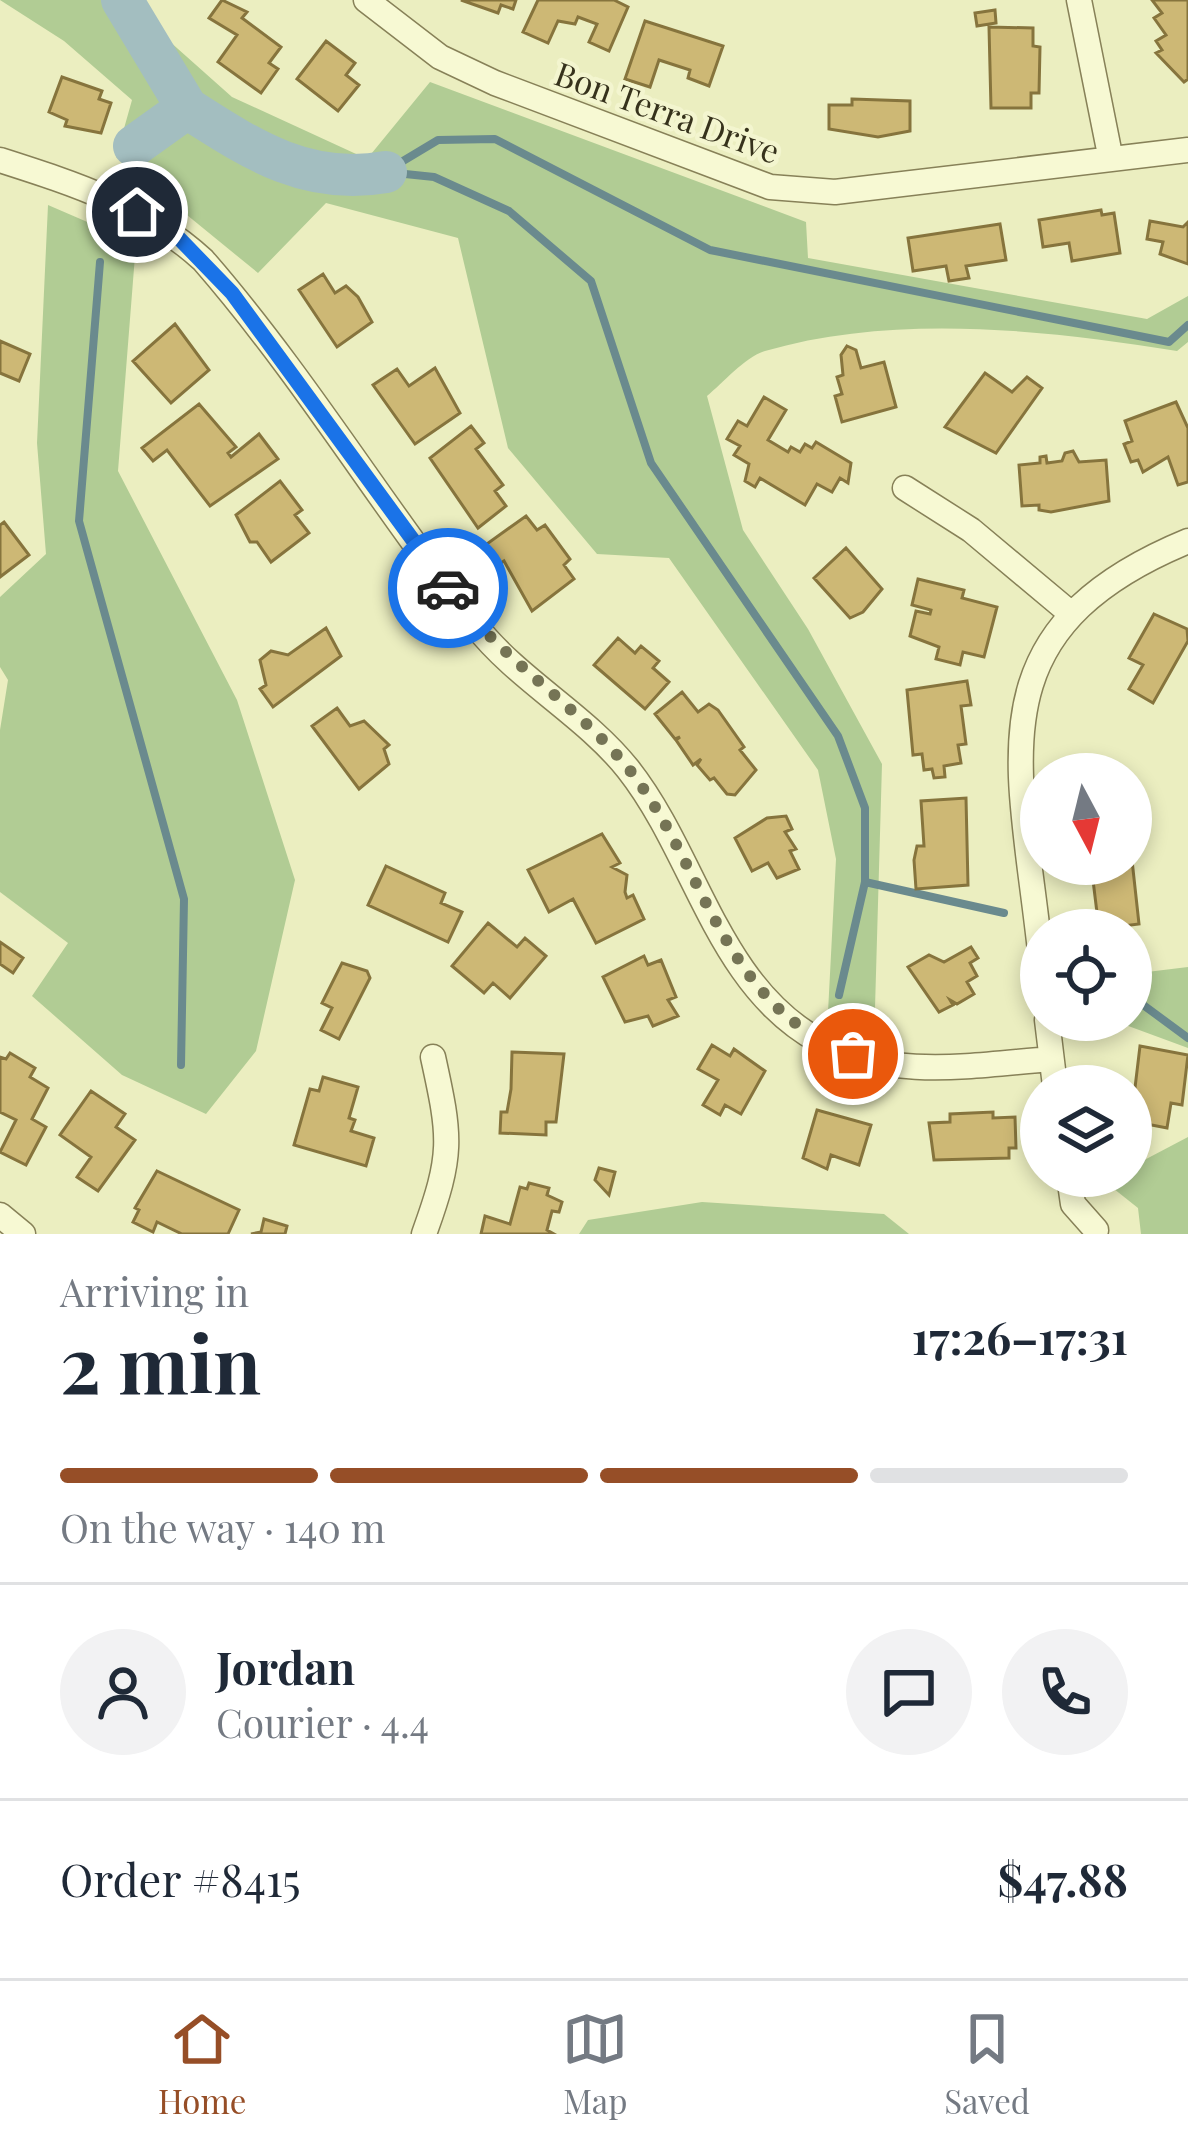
<!DOCTYPE html>
<meta charset="utf-8">
<style>
:root{--surface:#fff;--page:#f2f2f3;--text:#1f2937;--muted:#747a83;--line:#e0e1e3;--accent:#964e27}
body{margin:0;font-family:"Playfair Display",serif;background:var(--page);color:var(--text);height:100vh;display:flex;flex-direction:column;font-size:45px;white-space:nowrap}
*{box-sizing:border-box;margin:0}
p{font-size:39px;color:var(--muted)}
.icon{flex:none;width:66px;height:66px;fill:none;stroke:currentColor;stroke-width:2;stroke-linecap:round;stroke-linejoin:round}
.map{position:relative;height:1234px;overflow:hidden}
.panel{display:flex;flex-direction:column;background:var(--surface);flex:1}
.panel>*{flex:none}
.needle{width:78px;rotate:173deg}
.fabs{position:absolute;left:1020px;top:753px;display:grid;gap:24px}
.fabs a{display:grid;place-items:center;width:132px;height:132px;border-radius:50%;background:var(--surface);box-shadow:0 6px 18px #0003;font-size:60px}
.pin{position:absolute;display:grid;place-items:center;width:102px;height:102px;color:#fff;margin:-51px;border:6px solid #fff;border-radius:50%;box-shadow:0 3px 12px #0007}
.courier{position:absolute;display:grid;place-items:center;width:120px;height:120px;margin:-60px;border:9px solid #1a73e8;border-radius:50%;background:#fff;color:#222;box-shadow:0 3px 15px #0007}
.head em{font-style:normal;font-weight:700}
.head div{display:flex;flex-direction:column-reverse}
.head{display:flex;align-items:center;justify-content:space-between;height:204px;padding:0 60px}
h1{font-size:78px;font-weight:700;line-height:90px}
.bar{display:grid;grid-template-columns:repeat(4,1fr);gap:18px 12px;align-content:center;height:144px;padding:0 60px}
.bar i{height:15px;border-radius:9px;background:var(--line)}
.bar .active{background:var(--accent)}
.bar p{grid-column:span 4}
.line{display:flex;align-items:center;gap:30px;padding:0 60px;border-top:3px solid var(--line)}
.line div{flex:1}
.round{display:grid;place-items:center;flex:none;width:126px;height:126px;border-radius:63px;background:var(--page)}
.dock{display:flex;justify-content:space-around;align-items:center;height:168px;border-top:3px solid var(--line);background:var(--surface);font-size:33px;color:var(--muted)}
.dock a{display:grid;justify-items:center;gap:6px}
.dock .active{color:var(--accent)}
.map>svg:first-child{display:block}
</style>
<div class="map">
<svg width="1188" height="1234" viewBox="0 0 1188 1234">
<rect width="100%" height="100%" fill="#ebeec0"/>
<!-- green -->
<path fill="#b1cc94" d="M0 0H123L232 97 367 159 430 82 806 222 808 258 1147 319 1188 296V342L1177 351C1046 330 895 313 765 351 745 357 723 383 707 396L743 530 808 629 882 764 875 1008 828 1012 836 859 818 770 669 558 597 554 508 448 458 238 326 203 258 273 116 157 132 100 64 41Z
M48 205 136 243 118 471 237 700 295 880 256 1051 206 1114 122 1075 32 996 68 943 0 892V730L8 680 0 667V597L46 554 37 443Z
M1131 967 1147 972 1188 967V1048L1112 1020H1131Z
M1188 1137V1234H1141L1138 1208 1104 1181 1131 1176V1167Z
M702 1202 884 1214 909 1234H579L588 1220Z"/>
<g fill="none" stroke-linecap="round" stroke-linejoin="round">
<!-- stream -->
<path stroke="#6a8a8e" stroke-width="8" d="M388 170 438 140 495 139 710 250 1169 342 1188 325
M386 172 434 177 509 211 591 281 651 463 838 736 865 808V882L1004 913
M100 262 79 521 184 899 181 1065
M839 995 865 882
M1131 996 1188 1038"/>
<!-- river -->
<path stroke="#a3bec0" stroke-width="42" d="M122 0 187 108 134 146
M187 108C251 149 306 186 386 172"/>
</g>
<!-- building -->
<path fill="#cdb875" stroke="#86743d" stroke-width="3" d="M222 0 247 12 242 18 281 47 269 63 278 69 261 93 218 62 237 35 209 18Z
M461 0H516L513 9 501 5 498 13Z
M538 0H614L628 7 609 51 589 42 597 24 578 17 575 24 558 21 548 43 523 32Z
M1152 0H1188V79L1184 82 1156 53 1162 50 1156 41 1166 35 1154 18 1162 13Z
M995 10 996 23 977 26 975 13Z
M645 21 723 46 709 86 688 78 690 70 659 60 650 87 625 79Z
M989 27 1033 28V46L1040 47 1039 93H1031V108H991Z
M326 41 355 63 346 75 359 85 338 111 297 79Z
M62 77 102 91 99 99 111 103 101 133 65 126 67 120 49 112Z
M852 99 910 101V131L878 137 829 129V105H852Z
M1101 210 1102 215 1114 213 1120 253 1072 261 1069 243 1043 247 1039 220Z
M1150 221 1183 227 1188 222V264L1160 254 1163 242 1147 239Z
M1000 224 1006 260 966 266 969 278 949 281 946 266 913 271 908 238Z
M323 274 335 293 346 286 358 297 372 322 337 347 299 290Z
M175 324 209 370 171 403 133 361Z
M0 341 30 354 19 381 0 373Z
M847 346 856 350 861 368 884 362 896 407 842 422 835 396 842 394 837 377 843 375 841 355Z
M435 368 460 413 415 444 373 385 397 369 409 386Z
M985 373 1012 392 1027 377 1042 388 996 453 945 427Z
M764 397 786 410 768 440 788 452 791 447 800 452 805 444 812 448 816 442 851 463 848 483 840 478 832 492 817 484 805 505 760 478 755 487 745 481 749 464 734 455 740 446 727 439 738 421 747 426Z
M1176 402 1188 428V482L1178 485 1168 457 1143 472 1138 460 1131 462 1124 444 1132 441 1125 421Z
M199 404 236 447 228 453 231 457 259 434 278 459 210 506 167 450 153 461 142 448Z
M471 426 484 443 476 449 503 485 495 491 506 506 478 528 430 458Z
M1073 451 1079 462 1106 460 1109 501 1051 512 1039 510V505L1022 506 1019 465 1040 463V457L1046 456 1047 463 1062 461 1065 453Z
M280 481 302 510 295 515 309 533 271 562 257 542H250L236 515Z
M526 516 537 530 545 525 570 559 564 565 574 579 532 611 504 561 498 565 484 546Z
M4 522 29 555 0 577V525Z
M846 548 882 589 863 612 850 618 814 578Z
M918 579 964 590 962 598 997 607 984 657 963 652 960 665 936 659 939 647 910 636 916 611 930 614 931 610 912 605Z
M1154 614 1187 629 1188 641 1153 703 1129 689 1143 665 1129 658Z
M326 628 341 656 273 707 260 689 266 685 260 660 271 651 288 655Z
M618 638 635 653 641 646 659 661 653 668 669 682 645 709 594 665Z
M967 681 971 705 961 706 966 744 958 745 961 763 944 766 945 777 934 778 932 769 924 770 922 754 913 755 907 690Z
M682 692 698 712 709 704 718 710 744 747 740 750 756 770 735 795 727 794 714 778 710 780 697 765 701 759 693 765 676 740 680 737 675 739 655 714Z
M337 708 350 726 364 721 389 745 384 749 389 764 359 789 312 726Z
M966 798 968 885 916 889 914 860 917 846H924L921 801Z
M786 816 792 829 785 832 796 849 790 851 799 869 777 878 768 863 752 871 735 838 767 818Z
M602 834 620 863 612 867 627 875 625 892 627 898 633 895 644 919 596 943 573 899 549 912 528 870Z
M1131 851 1139 924 1099 929 1091 864H1131Z
M386 866 445 893 441 903 462 912 448 942 368 905Z
M488 923 517 947 525 938 546 956 510 998 493 983 484 993 452 966Z
M0 942 23 958 13 973 0 964Z
M971 947 978 958 970 963 977 976 967 982 974 994 957 1004 950 1000 953 1005 939 1012 908 967 929 955 944 962Z
M644 956 648 965 661 960 676 997 668 1000 678 1016 653 1026 648 1016 625 1022 603 977Z
M342 963 367 971 370 978 339 1039 321 1030 332 1008 322 1003Z
M712 1045 730 1056 734 1049 765 1071 741 1114 725 1105 720 1115 703 1105 718 1080 698 1069Z
M1140 1046 1188 1055 1182 1105 1171 1103 1167 1128 1131 1121Z
M512 1052 564 1054 556 1122H546V1135L500 1133 501 1112H507L511 1089Z
M10 1053 35 1068 30 1077 48 1088 32 1119 46 1127 26 1165 0 1152 16 1120 0 1112V1057L6 1059Z
M323 1077 358 1087 349 1118 355 1120 351 1131 374 1138 366 1166 294 1145 310 1089 319 1091Z
M91 1091 125 1114 116 1127 135 1140 98 1191 77 1177 91 1157 60 1135Z
M817 1110 871 1125 859 1165 831 1155 827 1169 803 1158Z
M993 1112V1118L1015 1117 1016 1148H1009V1158L934 1160 929 1123 950 1122V1114Z
M599 1168 615 1172 609 1195 595 1180Z
M157 1171 239 1210 228 1234H182L157 1222 153 1232 133 1222 139 1210 135 1208Z
M529 1183 549 1188 547 1195 562 1202 559 1212 552 1211 547 1230 554 1234H481L485 1216 510 1224 520 1187 527 1189Z
M264 1219 287 1226 285 1234H251L261 1232Z"/>
<g fill="none" stroke-linecap="round" stroke-linejoin="round">
<defs>
<path id="minor" d="M366 0 440 57 495 83 770 187 835 192 1188 150
M1079 0 1110 155
M0 160C75 184 144 206 203 260 303 375 382 506 475 625 518 680 585 715 628 769 696 855 717 985 819 1041 890 1081 974 1065 1051 1059
M905 488 971 530 1069 612
M1041 960C1021 765 968 632 1188 541
M1047 1020 1055 1086
M1069 1176 1073 1204 1096 1230
M0 1215 23 1234
M424 1234C453 1154 451 1139 433 1057"/>
</defs>
<!-- minor casing -->
<use href="#minor" stroke="#878158" stroke-width="27"/>
<!-- minor -->
<use href="#minor" stroke="#f7f9d3" stroke-width="24"/>
</g>
<g fill="none" stroke-linecap="round" stroke-linejoin="round">
<!-- done -->
<path stroke="#757455" stroke-width="12" stroke-dasharray="0 21.6" d="M448 588C501 660 575 703 628 768 706 866 723 1009 853 1054"/>
<!-- route -->
<path stroke="#1a73e8" stroke-width="15" d="M137 212 171 230 232 293 448 588"/>
</g>
<g text-anchor="middle" dominant-baseline="central" stroke-width="9" stroke-linejoin="round" paint-order="stroke">
<!-- street labels -->
<g font-size="33" fill="#36321c" stroke="#f3f5cf">
<text transform="translate(668 111) rotate(20)">Bon Terra Drive</text>
</g>
</g>
</svg>
<div class="fabs">
<a><svg class="needle" viewBox="-14 -14 28 28"><path d="M0-13l5 13h-10z" fill="#e53935"/><path d="M0 13l5-13h-10z" fill="#747a83"/></svg></a>
<a><svg class="icon" aria-label="locate" viewBox="0 0 24 24"><circle cx="12" cy="12" r="6"/><path d="M12 2v4M12 18v4M2 12h4M18 12h4"/></svg></a>
<a><svg class="icon" aria-label="layers" viewBox="0 0 24 24"><path d="M12 4l9 5-9 5-9-5zM3 14l9 5 9-5"/></svg></a>
</div>
<div class="pin" style="left:853px;top:1054px;background:#ea580c"><svg class="icon" aria-label="bag" viewBox="0 0 24 24"><path d="M5 8h14l-1 12H6zM9 8a3 3 0 0 1 6 0"/></svg></div>
<div class="pin" style="left:137px;top:212px;background:#1f2937"><svg class="icon" aria-label="home" viewBox="0 0 24 24"><path d="M3 11l9-7 9 7M6 9v11h12V9"/></svg></div>
<div class="courier" style="left:448px;top:588px"><svg class="icon" aria-label="car" viewBox="0 0 24 24"><path d="M5 17H2v-5l4-1 3-4h7l3 4 3 1v5h-3M9 17h6M6 11h13"/><circle cx="7" cy="17" r="2"/><circle cx="17" cy="17" r="2"/></svg></div>
</div>
<section class="panel">
<div class="head"><div><h1>2 min</h1><p>Arriving in</p></div><em>17:26–17:31</em></div>
<div class="bar"><i class="active"></i><i class="active"></i><i class="active"></i><i></i><p>On the way · 140 m</p></div>
<div class="line" style="height:216px"><a class="round"><svg class="icon" aria-label="person" viewBox="0 0 24 24"><circle cx="12" cy="8" r="4"/><path d="M4 21q1-7 8-7t8 7"/></svg></a><div><b>Jordan</b><p>Courier · 4.4</p></div><a class="round"><svg class="icon" aria-label="chat" viewBox="0 0 24 24"><path d="M4 5h16v11H9l-5 4z"/></svg></a><a class="round"><svg class="icon" aria-label="phone" viewBox="0 0 24 24"><path d="M5 4h4l2 5-3 2q2 4 5 5l2-3 5 2v4C11 20 4 13 5 4z"/></svg></a></div>
<div class="line" style="height:156px"><div>Order #8415</div><b>$47.88</b></div>
</section>
<nav class="dock">
<a class="active"><svg class="icon" aria-label="home" viewBox="0 0 24 24"><path d="M3 11l9-7 9 7M6 9v11h12V9"/></svg>Home</a>
<a><svg class="icon" aria-label="map" viewBox="0 0 24 24"><path d="M3 6l6-2 6 2 6-2v14l-6 2-6-2-6 2zM9 4v14M15 6v14"/></svg>Map</a>
<a><svg class="icon" aria-label="saved" viewBox="0 0 24 24"><path d="M7 4h10v16l-5-4-5 4z"/></svg>Saved</a>
</nav>
